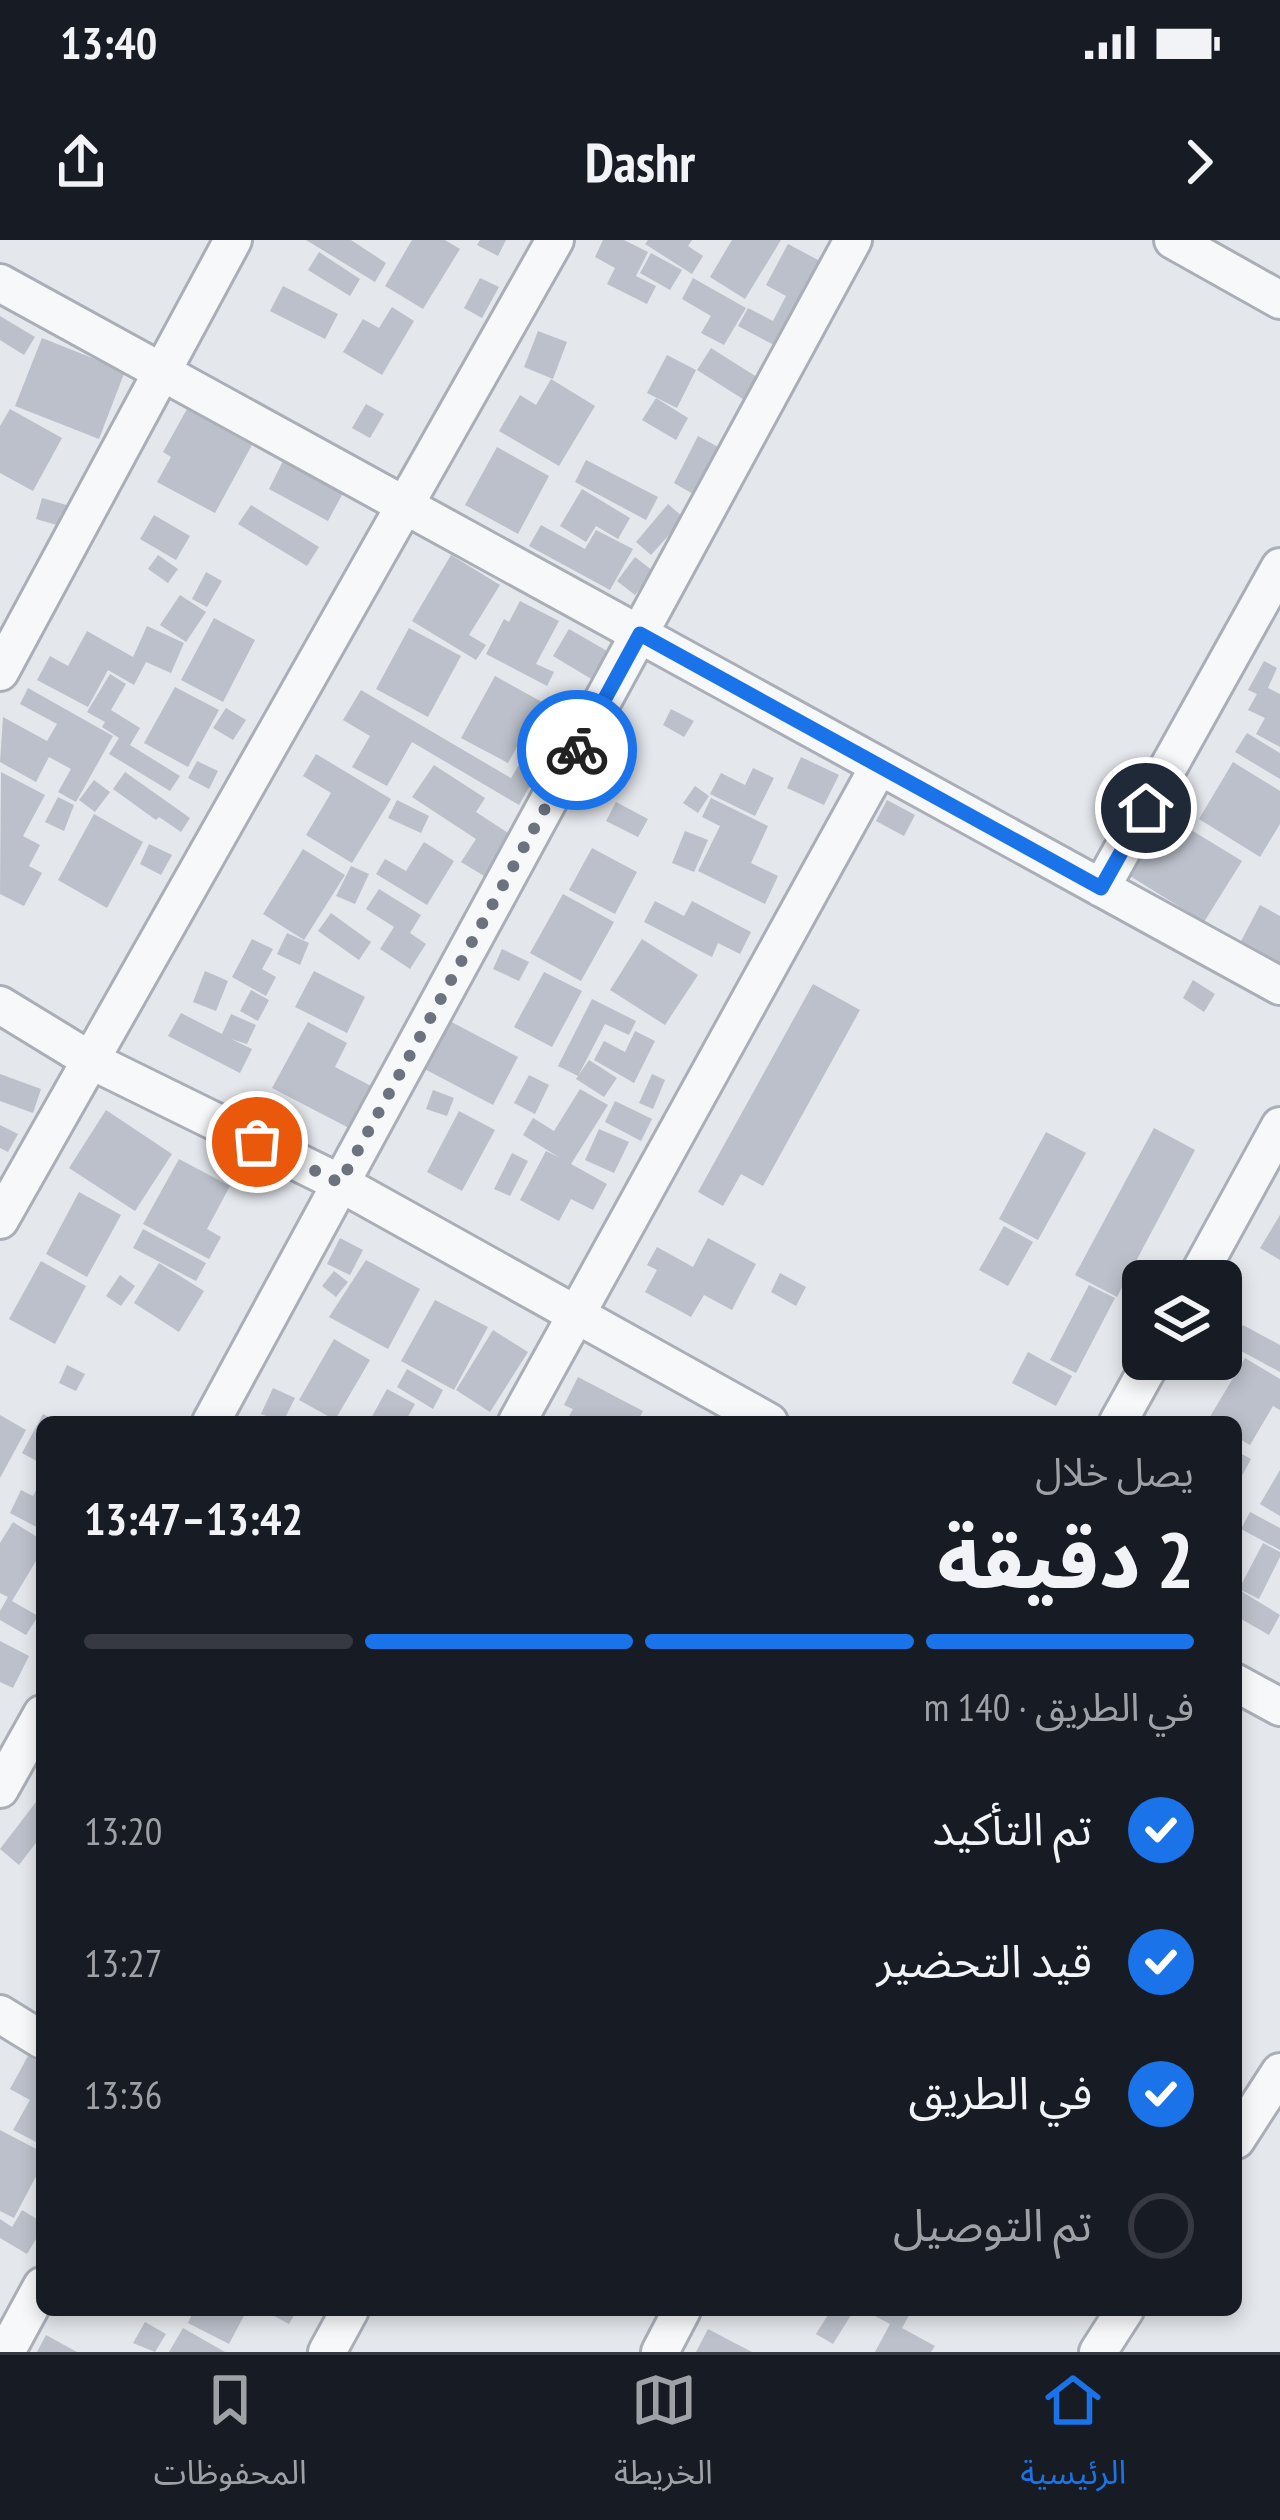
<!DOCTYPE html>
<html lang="ar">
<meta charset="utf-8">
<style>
:root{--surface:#171b24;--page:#242831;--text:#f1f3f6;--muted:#9ea1a6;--line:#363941;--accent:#1a73e8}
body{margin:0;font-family:"PT Sans Narrow","Noto Sans Arabic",sans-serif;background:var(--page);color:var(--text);direction:rtl;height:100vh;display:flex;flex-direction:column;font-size:45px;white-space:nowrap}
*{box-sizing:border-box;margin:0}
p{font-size:39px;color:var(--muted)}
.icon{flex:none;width:66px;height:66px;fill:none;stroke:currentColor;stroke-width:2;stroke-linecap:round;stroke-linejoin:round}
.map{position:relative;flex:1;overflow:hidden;direction:ltr}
.details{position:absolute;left:36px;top:1176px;width:1206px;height:900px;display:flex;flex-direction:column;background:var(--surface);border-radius:18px;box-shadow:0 6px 18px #0003;direction:rtl}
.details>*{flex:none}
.fabs{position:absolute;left:1122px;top:1020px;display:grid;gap:24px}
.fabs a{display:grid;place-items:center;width:120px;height:120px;border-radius:18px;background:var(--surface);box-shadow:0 6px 18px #0003;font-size:60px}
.pin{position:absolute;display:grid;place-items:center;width:102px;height:102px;color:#fff;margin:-51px;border:6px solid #fff;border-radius:50%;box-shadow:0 3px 12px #0007}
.courier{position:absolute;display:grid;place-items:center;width:120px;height:120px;margin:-60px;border:9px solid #1a73e8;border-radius:50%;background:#fff;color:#222;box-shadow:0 3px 15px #0007}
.summary em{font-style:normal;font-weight:800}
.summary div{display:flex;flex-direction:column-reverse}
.summary{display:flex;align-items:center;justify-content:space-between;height:204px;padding:0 48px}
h1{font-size:78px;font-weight:800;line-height:90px}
.bar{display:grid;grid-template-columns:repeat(4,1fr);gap:18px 12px;align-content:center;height:144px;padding:0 48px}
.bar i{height:15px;border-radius:9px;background:var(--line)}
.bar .selected{background:var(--accent)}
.bar p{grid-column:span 4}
ol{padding:0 48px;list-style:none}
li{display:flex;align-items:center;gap:36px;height:132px}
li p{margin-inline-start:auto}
li .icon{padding:12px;border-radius:50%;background:var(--accent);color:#fff;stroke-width:4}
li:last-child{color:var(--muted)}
li i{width:66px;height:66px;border:6px solid var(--line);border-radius:50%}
.status{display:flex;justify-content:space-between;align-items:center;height:84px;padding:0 60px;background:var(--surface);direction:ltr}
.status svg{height:33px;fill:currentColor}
header{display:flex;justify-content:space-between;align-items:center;height:156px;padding:0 48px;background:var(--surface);font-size:54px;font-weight:800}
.tab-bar{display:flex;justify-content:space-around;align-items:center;height:168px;border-top:3px solid var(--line);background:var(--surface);font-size:33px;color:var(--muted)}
.tab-bar a{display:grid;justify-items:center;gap:6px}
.tab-bar .selected{color:var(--accent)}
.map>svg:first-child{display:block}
</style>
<div class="status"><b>13:40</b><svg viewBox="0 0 49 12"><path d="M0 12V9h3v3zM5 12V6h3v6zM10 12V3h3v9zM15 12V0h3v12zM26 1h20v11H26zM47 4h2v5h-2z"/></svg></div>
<header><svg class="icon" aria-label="forward" viewBox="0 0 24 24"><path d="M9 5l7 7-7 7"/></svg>Dashr<svg class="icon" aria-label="share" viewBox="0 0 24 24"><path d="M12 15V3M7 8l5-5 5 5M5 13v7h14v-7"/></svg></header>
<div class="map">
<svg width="1280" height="2112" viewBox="0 0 1280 2112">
<rect width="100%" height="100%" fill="#e4e7ec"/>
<!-- building -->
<path fill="#bbc0ca" d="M306 0H351L386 23 375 42Z
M412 0H445L460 9 423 69 385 46Z
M480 0H506L498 16 477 5Z
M603 0H624L648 12 636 36 656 46 647 64 607 44 615 28 595 17Z
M648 0H692L688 6 703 16 692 34 645 4Z
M732 0H781L745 59 710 37Z
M788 4 820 21 776 106 738 86 748 68 773 81 786 56 766 45Z
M319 12 360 39 350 56 308 30Z
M651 13 682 30 670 50 640 33Z
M480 38 499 47 482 78 464 68Z
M693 38 746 68 724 105 701 93 711 76 682 59Z
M283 46 338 74 325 99 270 71Z
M392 67 414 81 382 135 343 112 363 79 379 88Z
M0 76 35 97 24 115 0 100Z
M538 91 567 102 553 139 524 127Z
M42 98 125 131 99 199 15 166Z
M711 108 760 139 746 161 697 130Z
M667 115 696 130 677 168 647 153Z
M551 139 595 166 559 226 499 191 520 155 536 165Z
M656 158 688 178 676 200 642 180Z
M366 164 384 174 370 198 352 188Z
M10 169 62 198 33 251 0 233V186Z
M187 169 252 205 215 273 157 242 171 217 163 212Z
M698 196 720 208 695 255 674 243Z
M497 207 549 236 518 294 465 265Z
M586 220 658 257 646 280 575 242Z
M283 221 343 253 328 281 269 249Z
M582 249 630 278 618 299 596 286 586 302 560 286Z
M42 258 77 268 71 289 36 279Z
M668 264 684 278 651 315 636 302Z
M251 265 319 307 307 326 238 284Z
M154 275 190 296 176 320 140 299Z
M541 285 585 309 596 290 633 309 610 350 529 306Z
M158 315 178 329 168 343 148 329Z
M451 315 500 345 469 395 486 405 476 420 412 381Z
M635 317 653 331 635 355 617 341Z
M206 332 222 341 207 367 192 359Z
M180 355 206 372 186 402 160 385Z
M520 361 559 381 536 424 554 432 547 446 486 414 504 379 509 382Z
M214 378 255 400 223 462 181 440Z
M147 386 184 403 171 433 146 422 134 445 108 430 88 467 37 440 50 416 68 426 87 391 133 417Z
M409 388 461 416 428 477 376 449Z
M569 389 614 415 598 443 553 416Z
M1264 421 1277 428 1268 448 1280 454V507L1256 494 1265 478 1248 470 1257 454 1248 450Z
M110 434 126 444 111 470 140 488 130 505 180 536 170 551 109 514 119 498 102 487 105 482 87 472Z
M495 436 542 462 508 523 461 498Z
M175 447 219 470 188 527 144 503Z
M28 448 113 496 76 562 58 552 71 529 49 517 36 542 0 522 3 477 47 501 57 484 20 464Z
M361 450 511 538 522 520 539 530 519 565 412 502 387 546 352 527 370 496 343 480Z
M226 468 246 480 233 500 213 488Z
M671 469 694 481 684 497 663 485Z
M1247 493 1280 513V539L1235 512Z
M316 514 391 559 352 623 306 595 331 553 303 536Z
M801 517 839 535 824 565 787 548Z
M197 521 218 531 209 549 188 538Z
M1233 522 1280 551V584L1260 617 1199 579Z
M434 525 485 558 476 572 511 595 484 636 461 622 476 599 412 557Z
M753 528 774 538 755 576 710 554 721 533 745 545Z
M1 532 45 555 23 596 40 605 29 626 42 633 24 666 0 654Z
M125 532 190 578 181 592 159 577 156 580 113 549Z
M94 540 110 552 95 572 79 560Z
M695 546 709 556 698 573 683 563Z
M58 557 74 565 64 591 45 582Z
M711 558 768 586 751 623 778 636 765 664 698 631 720 586 702 577Z
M397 560 429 576 421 593 388 578Z
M887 560 915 575 904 596 876 581Z
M616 562 648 579 638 597 606 581Z
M94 574 143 602 107 668 58 640Z
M1183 585 1242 621 1204 682 1130 636 1152 600 1168 610Z
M685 591 708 600 694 632 672 623Z
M424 602 454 621 427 665 376 634 385 619 406 631Z
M149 604 172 615 161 635 140 624Z
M592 608 637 632 615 674 569 650Z
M303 609 345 635 304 700 263 674Z
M351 626 369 634 355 664 336 656Z
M379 649 421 675 410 693 426 704 410 729 380 709 394 687 366 669Z
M563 654 614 682 581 741 530 713Z
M655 661 684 676 692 661 751 692 740 714 718 703 712 717 644 682Z
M1260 665 1280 676V725L1240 703Z
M331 673 371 702 359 720 318 691Z
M287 693 309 703 300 725 277 714Z
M252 699 273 709 262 729 276 737 266 756 232 737Z
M642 699 698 735 665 785 610 750Z
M502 709 529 722 519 741 493 729Z
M205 731 228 741 216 771 193 762Z
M314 731 365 757 347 793 295 767Z
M544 732 582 751 552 807 514 787Z
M1193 740 1215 754 1204 772 1183 758Z
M813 744 860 770 763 946 741 934 723 966 698 952Z
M251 750 269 760 258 781 240 771Z
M592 759 636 781 629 795 605 784 578 836 558 826Z
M181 773 222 794 231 774 256 785 247 804 231 799 252 809 240 833 168 796Z
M440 776 518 817 493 865 415 824Z
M308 782 347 803 335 827 371 846 349 888 272 848Z
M635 791 655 801 634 843 594 820 604 801 625 812Z
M589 820 617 838 604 857 576 839Z
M0 834 41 849 33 873 0 861Z
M652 834 665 840 653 869 639 863Z
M529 835 549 845 535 874 514 863Z
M580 849 608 865 571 924 607 944 593 970 571 959 559 981 520 960 546 911 560 918 523 895 533 878 554 891Z
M433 850 454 858 447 876 426 869Z
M615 861 652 879 641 901 605 882Z
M106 870 172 914 135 971 69 928Z
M459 871 495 890 462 951 427 932Z
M0 885 18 894 8 912 0 908Z
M1154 888 1195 910 1117 1057 1075 1035Z
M599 889 629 902 614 933 585 920Z
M1046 892 1086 913 1038 1000 999 979Z
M512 913 528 921 510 956 494 949Z
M179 919 230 946 207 989 221 997 209 1019 143 984Z
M79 952 121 975 87 1037 46 1014Z
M1280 975V1020L1260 1008Z
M1004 986 1033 1002 1008 1046 979 1030Z
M143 989 206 1023 196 1041 133 1008Z
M340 998 363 1010 350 1035 327 1024Z
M708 998 756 1024 732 1070 704 1055 691 1077 645 1052 657 1030 647 1025 657 1007 693 1027Z
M366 1020 420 1049 388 1109 329 1077Z
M41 1021 86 1046 55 1104 9 1079Z
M159 1023 204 1051 179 1092 134 1063Z
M334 1031 348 1042 336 1057 322 1046Z
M780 1033 806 1047 796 1066 771 1052Z
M120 1035 135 1046 121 1066 106 1056Z
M1089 1045 1115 1058 1076 1133 1050 1120Z
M435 1060 488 1087 454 1150 401 1121Z
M1243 1085 1280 1105V1132L1232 1106Z
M493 1090 528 1112 490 1172 456 1150Z
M334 1099 370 1120 335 1180 299 1160Z
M1028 1112 1072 1136 1056 1166 1012 1143Z
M1245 1118 1280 1139V1170L1273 1166 1250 1205 1236 1197V1182L1208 1180Z
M67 1125 85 1134 76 1151 59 1143Z
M407 1129 443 1150 433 1169 397 1147Z
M578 1137 643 1171 637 1182H566L573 1169 564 1165Z
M273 1148 295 1158 283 1182 261 1174Z
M387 1149 415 1164 405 1182H369Z
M43 1174 59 1182H42V1224L22 1213Z
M0 1175 26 1190 0 1238Z
M1236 1211 1251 1219 1236 1247Z
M1280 1230V1276L1260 1264Z
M42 1239V1290L10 1273 21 1250 33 1256Z
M1250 1272 1280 1288V1310L1241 1289Z
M13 1282 42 1300V1311L12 1361 38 1376 26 1395 0 1380V1371L8 1357 0 1353V1303Z
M1263 1303 1280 1312V1317L1259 1359 1239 1349Z
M1236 1348 1280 1375 1269 1395 1236 1376Z
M0 1401 29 1416 13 1448 0 1442Z
M36 1562 42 1567V1595L19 1625 0 1609Z
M28 1816 42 1824V1905L13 1890 30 1860 10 1849Z
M0 1890 42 1912V1925L14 1978 0 1971Z
M22 1970 42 1982V1989L27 2014 0 1998V1979L12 1987Z
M194 2070H247L229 2104 188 2083Z
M263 2070H297L289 2084Z
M831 2070 851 2075 833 2104 816 2094Z
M864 2070H912L902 2088 935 2106 931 2112H875L890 2084Z
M145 2082 166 2094 155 2112 133 2103Z
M183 2088 225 2112H169Z
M708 2089 752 2112H696Z
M46 2095 77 2112H37Z"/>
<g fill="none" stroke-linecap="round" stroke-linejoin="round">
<defs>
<path id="street" d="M1173 0 1280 60
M0 43 1280 746
M0 432 233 0
M1101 648 1280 327
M0 765 90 820 340 943 769 1182
M0 980 555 0
M1195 1041 1280 886
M211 1182 853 0
M517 1182 879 526
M1118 1182 1153 1119
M1236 1443 1280 1467
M0 1549 42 1474
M0 1774 42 1800
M1236 1900 1280 1832
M6 2112 42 2046
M327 2112 350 2070
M660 2112 682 2070
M1098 2112 1125 2070"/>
</defs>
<!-- street casing -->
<use href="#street" stroke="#a9aeb7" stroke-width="42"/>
<!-- street -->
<use href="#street" stroke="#f7f8fa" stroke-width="36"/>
</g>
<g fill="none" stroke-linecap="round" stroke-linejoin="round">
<!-- done -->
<path stroke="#6c737f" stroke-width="12" stroke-dasharray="0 21.6" d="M257 902 340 943 577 510"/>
<!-- route -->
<path stroke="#1a73e8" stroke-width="15" d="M577 510 640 394 1101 648 1146 568"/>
</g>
</svg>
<div class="fabs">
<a><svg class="icon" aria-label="layers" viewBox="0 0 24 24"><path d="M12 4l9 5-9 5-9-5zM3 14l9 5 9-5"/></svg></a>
</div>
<div class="pin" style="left:257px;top:902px;background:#ea580c"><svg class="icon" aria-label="bag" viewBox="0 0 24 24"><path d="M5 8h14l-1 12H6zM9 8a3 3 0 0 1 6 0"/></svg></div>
<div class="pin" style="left:1146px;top:568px;background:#1f2937"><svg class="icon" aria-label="home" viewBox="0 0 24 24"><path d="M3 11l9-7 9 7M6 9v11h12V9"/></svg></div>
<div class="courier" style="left:577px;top:510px"><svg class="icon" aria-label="bike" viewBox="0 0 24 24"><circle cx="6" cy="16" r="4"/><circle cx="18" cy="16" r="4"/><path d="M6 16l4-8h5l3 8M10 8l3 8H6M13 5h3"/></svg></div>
<section class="details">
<div class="summary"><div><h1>2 دقيقة</h1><p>يصل خلال</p></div><em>13:42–13:47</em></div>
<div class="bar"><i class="selected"></i><i class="selected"></i><i class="selected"></i><i></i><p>في الطريق · 140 m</p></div>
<ol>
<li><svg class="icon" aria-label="check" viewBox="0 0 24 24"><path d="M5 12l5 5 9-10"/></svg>تم التأكيد<p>13:20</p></li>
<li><svg class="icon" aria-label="check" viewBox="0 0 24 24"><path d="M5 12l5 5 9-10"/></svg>قيد التحضير<p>13:27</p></li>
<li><svg class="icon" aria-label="check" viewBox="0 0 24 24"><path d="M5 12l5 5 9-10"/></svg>في الطريق<p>13:36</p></li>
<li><i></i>تم التوصيل</li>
</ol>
</section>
</div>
<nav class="tab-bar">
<a class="selected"><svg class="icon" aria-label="home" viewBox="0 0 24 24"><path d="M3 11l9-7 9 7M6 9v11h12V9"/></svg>الرئيسية</a>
<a><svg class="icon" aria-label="map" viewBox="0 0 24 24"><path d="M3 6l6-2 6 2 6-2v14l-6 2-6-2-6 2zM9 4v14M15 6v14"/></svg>الخريطة</a>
<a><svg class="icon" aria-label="saved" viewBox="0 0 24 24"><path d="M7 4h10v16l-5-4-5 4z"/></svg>المحفوظات</a>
</nav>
